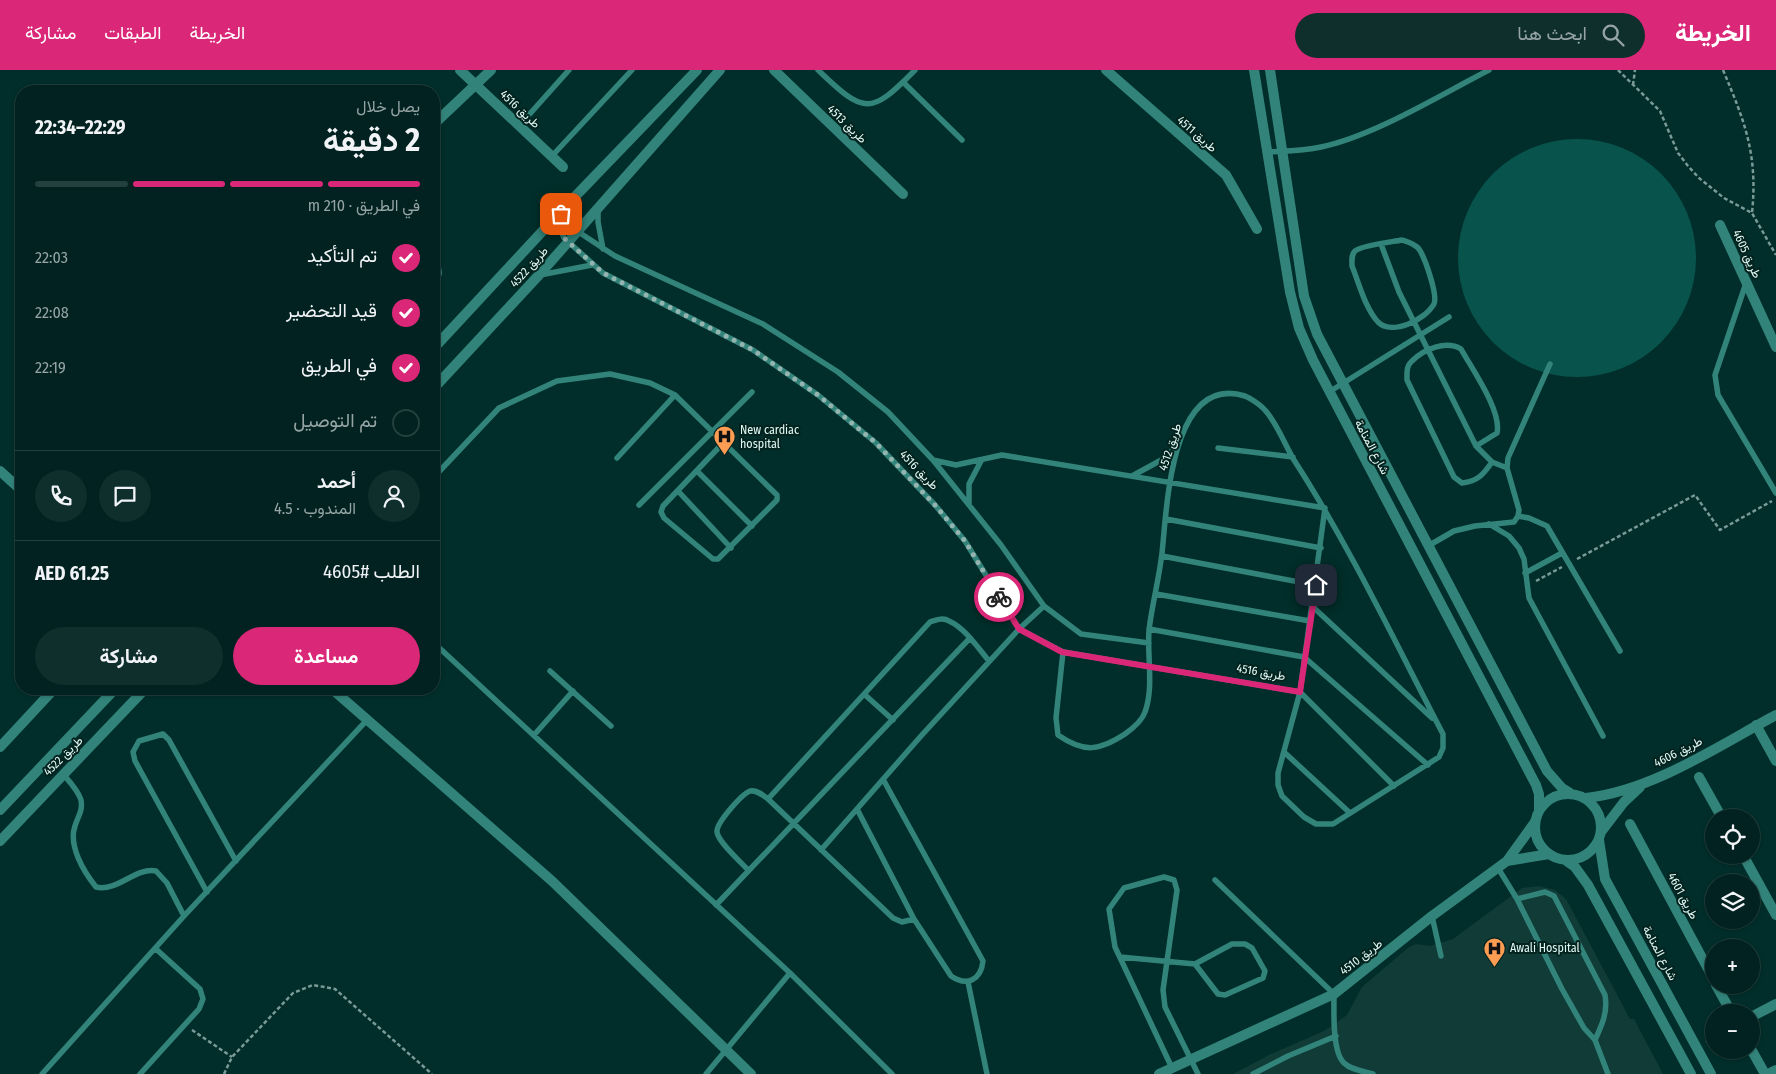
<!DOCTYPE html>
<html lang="ar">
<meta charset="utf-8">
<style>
:root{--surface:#012220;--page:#0f2f2d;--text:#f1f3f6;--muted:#96a4a5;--line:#233f3e;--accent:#db2777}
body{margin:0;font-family:"Fira Sans Condensed",Vazirmatn,sans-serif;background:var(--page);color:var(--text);direction:rtl;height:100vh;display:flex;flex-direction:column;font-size:19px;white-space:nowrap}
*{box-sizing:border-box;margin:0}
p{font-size:16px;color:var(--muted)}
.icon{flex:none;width:28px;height:28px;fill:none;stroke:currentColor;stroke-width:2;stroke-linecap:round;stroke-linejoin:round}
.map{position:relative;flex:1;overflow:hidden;direction:ltr}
.sheet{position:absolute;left:15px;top:15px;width:425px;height:610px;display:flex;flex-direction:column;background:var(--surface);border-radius:20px;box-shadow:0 1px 4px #0004,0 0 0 1px var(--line);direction:rtl}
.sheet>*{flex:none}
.tools{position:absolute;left:1705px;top:739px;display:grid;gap:10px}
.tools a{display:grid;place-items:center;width:55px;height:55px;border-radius:50%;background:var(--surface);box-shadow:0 1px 4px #0004,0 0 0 1px var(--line);font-size:25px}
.pin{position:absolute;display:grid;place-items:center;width:42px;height:42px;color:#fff;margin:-21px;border-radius:10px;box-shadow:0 2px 8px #0006}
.courier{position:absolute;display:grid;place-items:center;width:50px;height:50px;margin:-25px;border:4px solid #db2777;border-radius:50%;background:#fff;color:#222;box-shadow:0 1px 6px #0007}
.headline em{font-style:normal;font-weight:700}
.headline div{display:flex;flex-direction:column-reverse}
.headline{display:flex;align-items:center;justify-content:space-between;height:85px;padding:0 20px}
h1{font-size:32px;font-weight:700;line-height:38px}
.bar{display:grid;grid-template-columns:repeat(4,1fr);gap:8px 5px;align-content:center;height:60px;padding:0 20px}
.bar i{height:6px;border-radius:4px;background:var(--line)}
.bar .on{background:var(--accent)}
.bar p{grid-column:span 4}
.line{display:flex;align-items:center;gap:12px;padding:0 20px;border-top:1px solid var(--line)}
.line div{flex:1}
.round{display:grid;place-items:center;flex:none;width:52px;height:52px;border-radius:26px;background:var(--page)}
ol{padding:0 20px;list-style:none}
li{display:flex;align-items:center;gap:15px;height:55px}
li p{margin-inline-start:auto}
li .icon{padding:5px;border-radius:50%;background:var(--accent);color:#fff;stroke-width:4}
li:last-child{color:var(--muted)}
li i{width:28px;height:28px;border:2px solid var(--line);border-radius:50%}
.primary-button{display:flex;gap:10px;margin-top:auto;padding:10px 20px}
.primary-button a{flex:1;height:58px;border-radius:30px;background:var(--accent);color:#fff;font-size:20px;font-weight:700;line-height:58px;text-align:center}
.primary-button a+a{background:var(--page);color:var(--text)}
header{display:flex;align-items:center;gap:30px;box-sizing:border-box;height:70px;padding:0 25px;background:var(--accent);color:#fff}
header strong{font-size:24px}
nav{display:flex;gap:28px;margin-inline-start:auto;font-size:18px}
.search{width:350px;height:45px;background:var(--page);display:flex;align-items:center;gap:12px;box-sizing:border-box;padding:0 18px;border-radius:28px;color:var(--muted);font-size:19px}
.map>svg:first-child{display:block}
</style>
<header>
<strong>الخريطة</strong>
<div class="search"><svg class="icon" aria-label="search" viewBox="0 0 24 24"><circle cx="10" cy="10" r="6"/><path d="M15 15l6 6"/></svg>ابحث هنا</div>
<nav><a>الخريطة</a><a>الطبقات</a><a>مشاركة</a></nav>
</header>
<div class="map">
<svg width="1776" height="1004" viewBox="0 0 1776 1004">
<rect width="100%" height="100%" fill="#012e2a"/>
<!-- built -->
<path fill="#113b36" d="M1539 816 1555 820 1566 829 1630 949H1634L1663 1004H1233L1269 985 1324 961 1347 945 1362 917 1409 877 1416 874 1430 876 1453 869 1522 818Z"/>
<!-- green -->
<path fill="#08534c" d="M1458 188a119 119 0 1 1 238 0a119 119 0 1 1-238 0Z"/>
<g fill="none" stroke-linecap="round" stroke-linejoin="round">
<!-- path -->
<path stroke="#799a96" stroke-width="2.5" stroke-dasharray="4 2.5" stroke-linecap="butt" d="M1618 0 1660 41 1678 83 1688 96 1699 108 1724 128 1752 143 1776 185
M1723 0C1745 52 1758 85 1752 143
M1633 15 1635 0
M1577 489 1695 425 1720 460 1772 431
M1536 511 1562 497
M192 960 232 987
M1706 972 1714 968
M224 1004 232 987 293 923 313 915 335 919 432 1004"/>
<!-- service -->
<path stroke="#32847b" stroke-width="5.5" d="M818 0C864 44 870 46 915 0
M903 12 962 70
M519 56 569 0
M1267 82C1285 81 1303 81 1321 77 1374 66 1440 25 1489 0
M552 86 632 0
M598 139V152L603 179
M561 145 559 156 564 168 603 203 753 280 818 325 876 373 935 435 965 471 1019 559 1063 582 1300 622
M547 161 559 156 577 161 615 186 763 254 838 302 888 342 933 390 1001 475 1044 536 1081 564 1149 573
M1402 170C1408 172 1415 174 1419 179 1425 188 1438 225 1434 234 1425 250 1392 266 1378 252 1365 238 1359 213 1352 196 1352 190 1351 185 1355 181 1362 175 1392 172 1402 170Z
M1381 174 1399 222 1476 376 1492 392 1507 398
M540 205 592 195
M1746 213 1715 305 1718 325 1776 423
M1329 322 1449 247
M1476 376 1497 363C1502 341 1472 299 1461 279 1446 270 1424 279 1412 291 1406 296 1407 303 1407 310L1454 407 1462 413C1478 411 1483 405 1492 392
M1218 378 1293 387
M617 388 675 325
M933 390 956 395 1002 385 1325 438
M697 401 752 456
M1132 406 1165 388 1178 373
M434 407 499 338 557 311 610 304 650 313 675 325 777 425V430L718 489H713L664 448 661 442 663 436 723 373
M678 421 731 478
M639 435 752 322
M969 435V414L981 391
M1518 446 1529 448 1547 456 1620 581
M1166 449 1321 478
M1489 454 1509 466 1519 478 1524 489 1529 528 1603 666
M1428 476 1454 461 1475 456 1514 452 1518 446 1519 440 1507 398 1508 388 1550 294
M1162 486 1315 515
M1525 503 1562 483
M1156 524 1310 551
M1312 536 1432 648
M1149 559 1304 587 1428 695
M434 573 790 903 892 1004
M1063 582 1056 648 1058 665C1084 683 1099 681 1125 664 1132 659 1142 651 1145 642 1154 618 1147 586 1149 560 1152 535 1159 509 1162 483 1167 439 1170 303 1245 326 1250 328 1259 334 1263 338 1275 349 1285 375 1294 390 1350 477 1395 572 1443 664V678L1439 687 1333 754H1316L1304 747 1282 726 1278 715V703L1300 622 1325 438
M550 601 611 656
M1300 622 1394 716
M864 624 893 650
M534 665 573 621
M1284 682 1350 743
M63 704C69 711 78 720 81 730 83 741 78 746 75 756 68 776 84 802 96 817 118 822 135 797 156 801L167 813 184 846
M768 729 930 552C936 550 943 547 949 551 965 558 978 578 989 591
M857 739 914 849
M821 780 921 666 1019 559 1044 536
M1498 798 1517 829 1562 919 1584 958 1595 970 1608 1004
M748 800C741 792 718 772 717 762 716 753 742 724 750 721 757 720 763 725 768 729L893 848 902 852 914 849 951 906C967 917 981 910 983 891L884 711
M1215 810 1334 924C1334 941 1332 982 1344 993 1351 1000 1363 1001 1373 1004
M207 822 135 691 133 682 139 671 163 664 169 670 236 791
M1517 829 1545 822 1554 826 1605 925C1608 942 1602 955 1595 970
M716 835 970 568
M1432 846 1441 886
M1120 887 1195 894 1232 874H1245L1252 878 1265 901 1263 908 1225 925 1218 924 1195 894
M968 912 987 1004
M1172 998 1115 877 1109 839 1124 818 1164 807 1174 810 1177 820 1163 920 1165 937 1198 1004
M42 1004 184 846 367 650
M140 1004 199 939 203 929 200 919 156 879
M706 1004 790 903
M1253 1004 1288 986 1336 966"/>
<!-- minor -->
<path stroke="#32847b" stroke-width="10" d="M460 0 563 97
M774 0 903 124
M1106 0 1226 105 1257 159
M434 54 491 0
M1720 155 1776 277
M434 187 437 203 434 210
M434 278 564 138 697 0
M434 318 539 205 720 0
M0 401 21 420
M332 619 552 811 751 1004
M1756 655 1776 691
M0 677 54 619
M1699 707 1722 748
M1586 728C1652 721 1718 676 1776 645
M0 740 115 619
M1630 754 1714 910
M1601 762 1624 732 1640 717
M0 771 145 619
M1743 785 1776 845
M1507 791 1535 752
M1716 915 1731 942
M1751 947 1776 934
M1751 979 1765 1004
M1159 1004 1334 924 1432 846 1507 791 1549 784
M1768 1004 1776 1000"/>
<!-- tertiary -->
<path stroke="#32847b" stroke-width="10" d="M1254 0 1290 222 1299 258 1313 290 1536 715 1539 724V741
M1270 0 1304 226 1317 264 1547 701 1562 718 1570 723
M1535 757a33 33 0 1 1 66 0a33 33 0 1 1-66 0Z
M1599 770 1605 809 1711 1004
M1565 790 1575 797 1588 815 1691 1004"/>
</g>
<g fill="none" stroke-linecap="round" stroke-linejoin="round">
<!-- done -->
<path stroke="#95b3af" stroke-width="5" stroke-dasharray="0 9" d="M561 144 559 156 564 168 603 203 753 280 818 325 876 373 935 435 965 471 999 527"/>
<!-- route -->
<path stroke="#db2777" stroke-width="6" d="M999 527 1019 559 1062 582 1300 622 1316 515"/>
</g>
<!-- icons -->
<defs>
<symbol id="hospital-pin" viewBox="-11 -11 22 30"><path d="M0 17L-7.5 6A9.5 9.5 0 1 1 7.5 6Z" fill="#fc9d53" stroke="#03231f"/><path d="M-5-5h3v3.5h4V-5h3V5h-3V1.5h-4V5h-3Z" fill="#111"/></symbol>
</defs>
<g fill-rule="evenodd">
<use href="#hospital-pin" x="712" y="354" width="25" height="34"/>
<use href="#hospital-pin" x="1482" y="866" width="25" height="34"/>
</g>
<g text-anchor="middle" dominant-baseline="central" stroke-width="4" stroke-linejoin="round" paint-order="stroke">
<!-- street labels -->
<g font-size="12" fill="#e4faf6" stroke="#03231f">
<text transform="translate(520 39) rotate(43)">طريق 4516</text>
<text transform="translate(847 54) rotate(44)">طريق 4513</text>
<text transform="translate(1197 64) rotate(41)">طريق 4511</text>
<text transform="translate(1747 184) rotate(65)">طريق 4605</text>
<text transform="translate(529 197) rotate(-48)">طريق 4522</text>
<text transform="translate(1170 377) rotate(-72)">طريق 4512</text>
<text transform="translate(1372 377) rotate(62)">شارع المنامة</text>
<text transform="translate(919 400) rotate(46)">طريق 4516</text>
<text transform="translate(1261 602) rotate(10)">طريق 4516</text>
<text transform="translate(1678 682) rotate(-27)">طريق 4606</text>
<text transform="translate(63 686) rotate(-45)">طريق 4522</text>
<text transform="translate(1683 826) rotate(62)">طريق 4601</text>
<text transform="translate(1660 883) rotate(62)">شارع المنامة</text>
<text transform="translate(1361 887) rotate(-38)">طريق 4510</text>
</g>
<!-- poi labels -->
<g font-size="12" fill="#e4faf6" stroke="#03231f" text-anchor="start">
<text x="740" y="360">New cardiac<tspan x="740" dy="14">hospital</tspan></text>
<text x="1510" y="878">Awali Hospital</text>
</g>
</g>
</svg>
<div class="tools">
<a><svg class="icon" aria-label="locate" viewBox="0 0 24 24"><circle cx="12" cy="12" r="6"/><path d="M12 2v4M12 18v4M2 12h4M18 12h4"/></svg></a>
<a><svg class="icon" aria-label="layers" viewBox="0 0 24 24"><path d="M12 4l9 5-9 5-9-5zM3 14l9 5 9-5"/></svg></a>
<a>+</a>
<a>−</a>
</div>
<div class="pin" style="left:561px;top:144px;background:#ea580c"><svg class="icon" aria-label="bag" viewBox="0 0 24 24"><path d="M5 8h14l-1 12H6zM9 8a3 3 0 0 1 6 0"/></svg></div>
<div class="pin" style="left:1316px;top:515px;background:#1f2937"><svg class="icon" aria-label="home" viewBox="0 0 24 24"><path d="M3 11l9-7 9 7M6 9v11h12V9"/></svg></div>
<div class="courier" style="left:999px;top:527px"><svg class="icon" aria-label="bike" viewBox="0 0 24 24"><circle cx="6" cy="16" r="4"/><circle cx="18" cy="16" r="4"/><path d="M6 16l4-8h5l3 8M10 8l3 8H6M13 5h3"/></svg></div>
<section class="sheet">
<div class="headline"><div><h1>2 دقيقة</h1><p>يصل خلال</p></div><em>22:29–22:34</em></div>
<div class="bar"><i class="on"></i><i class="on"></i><i class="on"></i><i></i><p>في الطريق · 210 m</p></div>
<ol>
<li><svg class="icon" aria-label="check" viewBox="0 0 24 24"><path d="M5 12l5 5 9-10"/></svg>تم التأكيد<p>22:03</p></li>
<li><svg class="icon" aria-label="check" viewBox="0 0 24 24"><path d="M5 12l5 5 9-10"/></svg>قيد التحضير<p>22:08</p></li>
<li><svg class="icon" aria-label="check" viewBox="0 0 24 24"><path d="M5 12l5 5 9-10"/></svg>في الطريق<p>22:19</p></li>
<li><i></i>تم التوصيل</li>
</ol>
<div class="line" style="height:90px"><a class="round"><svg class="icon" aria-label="person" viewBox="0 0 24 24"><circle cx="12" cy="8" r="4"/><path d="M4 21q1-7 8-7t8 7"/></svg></a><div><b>أحمد</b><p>المندوب · 4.5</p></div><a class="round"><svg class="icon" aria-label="chat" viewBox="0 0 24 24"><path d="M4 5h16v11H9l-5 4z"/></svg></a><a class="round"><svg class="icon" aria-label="phone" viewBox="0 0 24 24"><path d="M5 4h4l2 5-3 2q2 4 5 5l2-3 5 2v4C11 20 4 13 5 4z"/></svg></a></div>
<div class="line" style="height:65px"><div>الطلب #4605</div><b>AED 61.25</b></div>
<div class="primary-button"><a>مساعدة</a><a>مشاركة</a></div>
</section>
</div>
